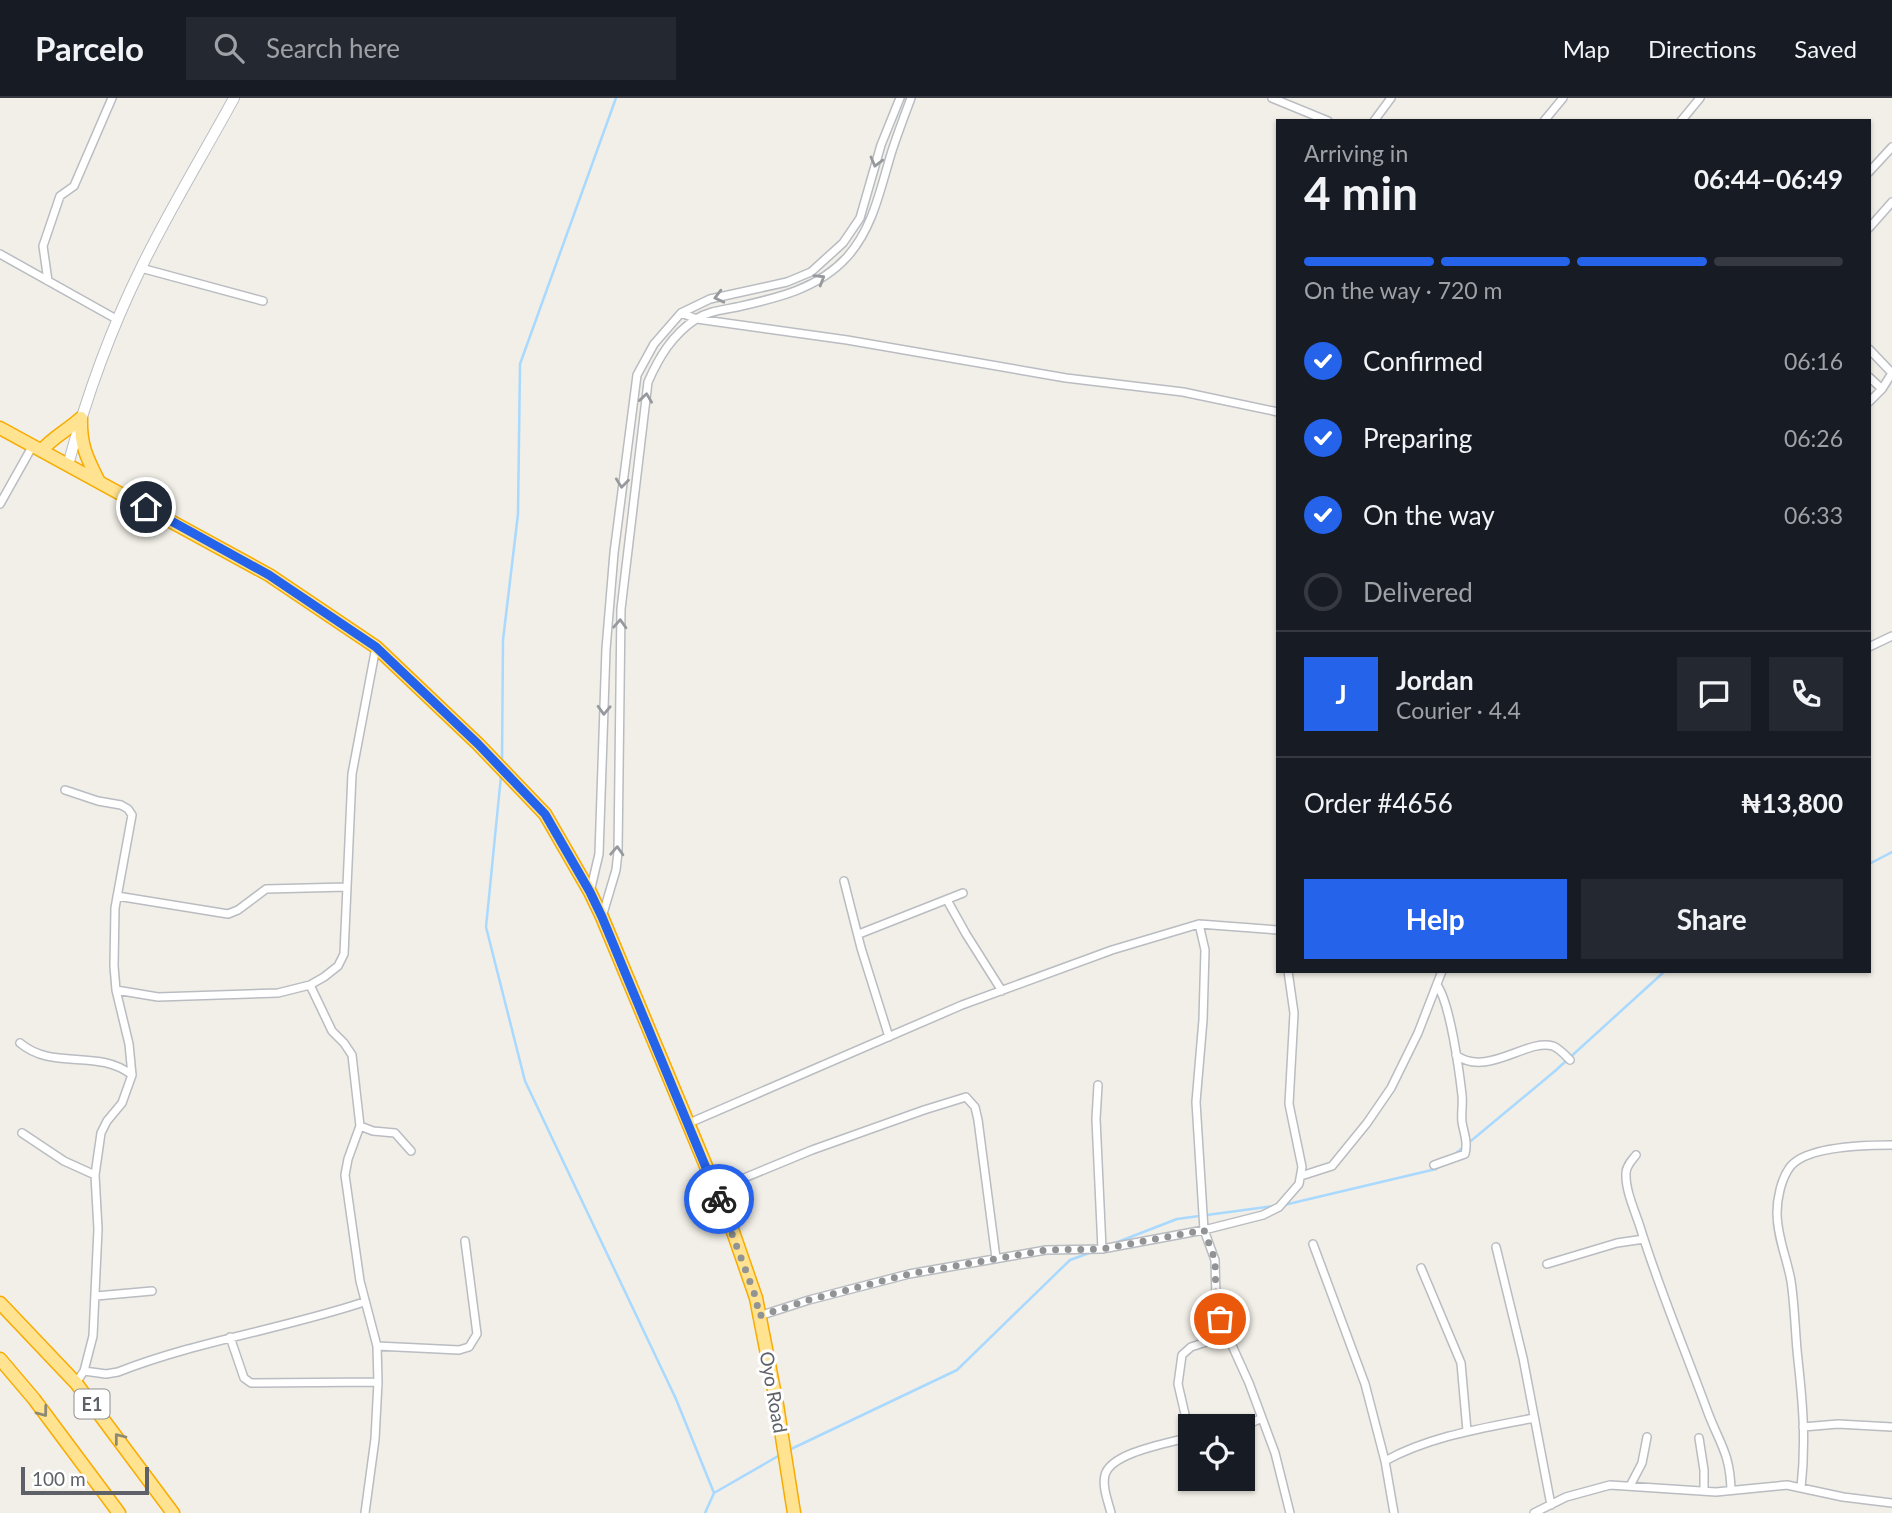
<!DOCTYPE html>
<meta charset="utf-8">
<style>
:root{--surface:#171b24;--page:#242831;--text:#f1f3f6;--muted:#9ea1a6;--line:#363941;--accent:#2563eb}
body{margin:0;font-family:Lato,sans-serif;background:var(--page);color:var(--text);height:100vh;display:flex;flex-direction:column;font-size:26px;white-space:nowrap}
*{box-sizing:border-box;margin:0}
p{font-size:23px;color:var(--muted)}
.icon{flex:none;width:38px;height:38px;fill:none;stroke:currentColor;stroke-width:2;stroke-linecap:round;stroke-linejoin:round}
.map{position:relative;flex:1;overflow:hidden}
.details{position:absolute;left:1276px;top:21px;width:595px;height:854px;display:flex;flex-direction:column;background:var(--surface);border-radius:0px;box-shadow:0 2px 5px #0004}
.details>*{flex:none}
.fabs{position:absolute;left:1178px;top:1316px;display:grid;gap:14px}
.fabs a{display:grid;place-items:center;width:77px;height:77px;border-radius:0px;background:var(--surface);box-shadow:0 2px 5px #0004;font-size:35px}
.scale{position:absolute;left:21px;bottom:18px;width:128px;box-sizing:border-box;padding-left:7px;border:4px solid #5e6268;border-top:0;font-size:19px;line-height:24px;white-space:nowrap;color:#5e6268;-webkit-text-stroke:5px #fff;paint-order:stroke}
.pin{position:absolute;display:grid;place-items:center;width:60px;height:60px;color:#fff;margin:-30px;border:4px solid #fff;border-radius:50%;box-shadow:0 2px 7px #0007}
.courier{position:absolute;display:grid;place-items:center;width:70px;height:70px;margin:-35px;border:5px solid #2563eb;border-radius:50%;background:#fff;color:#222;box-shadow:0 2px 9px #0007}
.summary em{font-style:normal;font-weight:700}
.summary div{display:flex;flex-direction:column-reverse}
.summary{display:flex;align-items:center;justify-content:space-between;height:119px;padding:0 28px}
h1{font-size:46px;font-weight:700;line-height:52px}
.bar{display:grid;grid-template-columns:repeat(4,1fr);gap:10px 7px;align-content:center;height:84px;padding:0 28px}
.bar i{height:9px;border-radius:5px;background:var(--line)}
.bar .active{background:var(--accent)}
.bar p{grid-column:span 4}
.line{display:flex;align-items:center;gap:18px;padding:0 28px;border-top:2px solid var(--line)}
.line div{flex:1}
.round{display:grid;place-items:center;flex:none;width:74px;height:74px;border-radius:0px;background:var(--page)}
ol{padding:0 28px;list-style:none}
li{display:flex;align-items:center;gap:21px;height:77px}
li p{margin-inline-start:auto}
li .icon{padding:7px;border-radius:50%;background:var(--accent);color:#fff;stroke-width:4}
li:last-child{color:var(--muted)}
li i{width:38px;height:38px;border:4px solid var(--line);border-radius:50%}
.button{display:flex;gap:14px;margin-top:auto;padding:14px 28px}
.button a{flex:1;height:80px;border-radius:0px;background:var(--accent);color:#fff;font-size:28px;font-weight:700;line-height:80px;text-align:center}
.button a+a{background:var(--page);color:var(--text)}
header{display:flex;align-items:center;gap:42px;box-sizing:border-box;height:98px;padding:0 35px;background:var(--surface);border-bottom:2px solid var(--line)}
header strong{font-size:33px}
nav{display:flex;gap:38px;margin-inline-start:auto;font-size:24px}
.search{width:490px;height:63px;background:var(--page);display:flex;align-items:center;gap:18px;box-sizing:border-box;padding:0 24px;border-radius:0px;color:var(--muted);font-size:26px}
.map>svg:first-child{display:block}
</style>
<header>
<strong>Parcelo</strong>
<div class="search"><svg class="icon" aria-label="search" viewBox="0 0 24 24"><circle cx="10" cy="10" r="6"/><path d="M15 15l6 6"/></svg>Search here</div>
<nav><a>Map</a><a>Directions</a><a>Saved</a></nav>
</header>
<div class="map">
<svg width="1892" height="1415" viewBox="0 0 1892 1415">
<rect width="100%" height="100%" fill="#f1efe7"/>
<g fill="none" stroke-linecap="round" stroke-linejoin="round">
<!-- stream -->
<path stroke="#a9d9ff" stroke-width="2.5" d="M502 665 503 542 518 416 520 266 616 0
M501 678 486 829 525 983 676 1301 714 1395 705 1415
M1869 766 1892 754
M1454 1057 1555 973 1665 873
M1284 1107 1436 1071 1440 1068
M1115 1145 1177 1121 1274 1108
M789 1352 957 1272 1070 1162 1092 1154
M714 1395 780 1357"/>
<defs>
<path id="street" d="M1272 0 1328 23
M1374 23 1391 0
M1544 23 1563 0
M1681 23 1700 0
M1869 74 1892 49
M1869 130 1892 104
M0 156 118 222
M141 170 263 203
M48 183 43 148 60 98 74 88 112 0
M681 215 697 221 847 242 1066 280 1183 294 1278 314
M1869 251 1892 275 1882 291 1869 304
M1869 279 1882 291
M0 406 32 349
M1869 549 1892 538
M65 692 98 703 121 707 128 711 132 717 115 810 114 868 116 892 129 946 132 977 122 1005 107 1023 101 1035 95 1077 98 1131 93 1238 84 1273 76 1285
M844 783 861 850 889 939
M590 794 599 756 606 551 614 455 637 277 654 246 681 215 710 201 787 184 811 174 843 145 860 120 881 47 900 0
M117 798 228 816 238 812 266 791 347 789
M947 802 966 836 1002 893
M602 819 616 772 618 754 621 511 648 284C659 259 672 237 696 221 708 213 723 212 737 209 777 200 818 191 847 159 873 130 880 92 891 56 897 37 904 19 911 0
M1199 826 1205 852 1203 922 1196 1004 1204 1132 1215 1162 1216 1200 1220 1221 1249 1285 1275 1355 1290 1415
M859 836 963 795
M310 887 332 933 344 945 352 957 360 1028 348 1061 345 1077 360 1183 377 1248 378 1284 375 1341 365 1415
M116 892 158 899 278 895 310 887 324 879 338 868 344 856 352 676 376 549
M20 945C53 973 98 950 132 977
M1456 957C1487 980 1527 940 1553 948 1560 951 1565 957 1570 962
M1098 987 1096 1021 1102 1151
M687 1026 962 907 1112 852 1199 826 1278 832
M360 1028 373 1033 395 1035 411 1053
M22 1035 64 1063 95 1077
M1636 1057C1632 1062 1626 1068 1626 1075 1625 1093 1636 1115 1641 1132 1660 1193 1685 1252 1707 1312 1719 1345 1730 1354 1731 1392
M1434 1067 1465 1056C1468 1043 1464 1036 1462 1024 1461 1015 1463 1006 1462 997 1459 971 1450 905 1437 887
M1301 1078 1332 1068 1367 1025 1391 990 1418 935 1442 873
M715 1092 812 1052 924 1012 966 999 975 1009 978 1022 996 1160
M1313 1146 1365 1286 1385 1363 1394 1415
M1496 1149 1523 1260 1551 1407
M1547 1166 1617 1145 1644 1141
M1421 1170 1461 1265 1467 1333
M96 1198 152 1193
M759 1218 809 1202 909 1176 1046 1152 1102 1151 1204 1132 1263 1117 1279 1109 1299 1086 1302 1069 1289 1006 1294 915 1288 873
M230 1239 244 1280 251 1285 378 1284
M377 1248 459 1252 469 1249 477 1236 465 1143
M84 1273 106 1276 118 1274C197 1243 283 1231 364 1204
M1242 1329 1262 1320
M1803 1329 1838 1326 1892 1329
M1190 1338 1178 1286 1182 1257 1191 1249 1228 1237
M1699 1340 1704 1372V1393
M1385 1363C1430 1338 1484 1330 1534 1320
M1630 1388 1642 1365 1647 1339
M1801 1390C1806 1345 1803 1307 1798 1262 1795 1236 1795 1209 1791 1183 1787 1160 1777 1139 1777 1115 1777 1101 1781 1081 1790 1069 1806 1048 1867 1047 1892 1047
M1111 1415C1108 1403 1102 1389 1105 1377 1111 1354 1170 1345 1190 1339
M1534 1415 1566 1399 1610 1387 1716 1394 1787 1387 1843 1399 1892 1405"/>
<path id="secondary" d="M68 367C86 300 110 233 141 170 169 112 203 57 234 0"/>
<path id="highway" d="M81 320C80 347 87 360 99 384
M0 330 269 477 376 549 478 646 545 716 590 794 602 819 731 1128 756 1200 777 1307 794 1415
M42 352C53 339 68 332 81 320
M0 1205 76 1285 173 1415
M0 1261 34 1301 119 1415"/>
</defs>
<!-- street casing -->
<use href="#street" stroke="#b9bcc1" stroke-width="10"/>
<!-- secondary casing -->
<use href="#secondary" stroke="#babdc3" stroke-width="12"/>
<!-- highway casing -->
<use href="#highway" stroke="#f8ab00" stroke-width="15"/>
<!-- street -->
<use href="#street" stroke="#fff" stroke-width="7"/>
<!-- secondary -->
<use href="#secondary" stroke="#fff" stroke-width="10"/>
<!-- highway -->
<use href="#highway" stroke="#ffe390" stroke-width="12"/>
</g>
<!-- one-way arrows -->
<defs><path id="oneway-chevron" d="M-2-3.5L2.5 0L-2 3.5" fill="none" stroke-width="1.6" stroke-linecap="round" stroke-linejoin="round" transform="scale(1.75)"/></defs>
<g stroke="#96999d">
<use href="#oneway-chevron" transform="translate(876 64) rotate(105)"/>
<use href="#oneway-chevron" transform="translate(820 181) rotate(-31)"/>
<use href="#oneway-chevron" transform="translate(719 199) rotate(166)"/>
<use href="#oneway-chevron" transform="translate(646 300) rotate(-82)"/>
<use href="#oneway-chevron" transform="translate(622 385) rotate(96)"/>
<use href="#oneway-chevron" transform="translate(620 526) rotate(-87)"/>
<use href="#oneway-chevron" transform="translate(604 612) rotate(92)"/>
<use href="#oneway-chevron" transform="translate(617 753) rotate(-87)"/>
</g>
<g stroke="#8e8974">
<use href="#oneway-chevron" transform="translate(43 1314) rotate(53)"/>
<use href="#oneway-chevron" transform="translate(119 1340) rotate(-128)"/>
</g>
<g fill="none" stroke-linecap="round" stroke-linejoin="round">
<!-- done -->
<path stroke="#919394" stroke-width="7" stroke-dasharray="0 12.6" d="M719 1101 756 1200 759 1218 809 1202 909 1176 1046 1152 1102 1151 1204 1132 1215 1162 1216 1200 1220 1221"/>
<!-- route -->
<path stroke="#2563eb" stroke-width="9" d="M146 409 269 477 376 549 478 646 545 716 590 794 602 819 719 1101"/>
</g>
<g text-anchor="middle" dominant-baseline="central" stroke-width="6" stroke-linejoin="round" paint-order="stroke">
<!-- shield labels -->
<rect fill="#fff" stroke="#8e9195" stroke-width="2" x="74.5" y="1291.5" width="35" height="29" rx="5"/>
<g font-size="18" font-weight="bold" fill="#5e6268">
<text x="92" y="1306">E1</text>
</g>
<!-- street labels -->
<g font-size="19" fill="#5e6268" stroke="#fff">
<text transform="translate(774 1294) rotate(80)">Oyo Road</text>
</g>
</g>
</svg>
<div class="fabs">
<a><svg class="icon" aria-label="locate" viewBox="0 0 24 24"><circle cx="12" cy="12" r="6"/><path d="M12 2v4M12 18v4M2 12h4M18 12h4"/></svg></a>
</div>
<div class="scale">100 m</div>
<div class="pin" style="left:1220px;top:1221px;background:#ea580c"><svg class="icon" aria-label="bag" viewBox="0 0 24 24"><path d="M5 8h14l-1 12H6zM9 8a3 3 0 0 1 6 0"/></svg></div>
<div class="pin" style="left:146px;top:409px;background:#1f2937"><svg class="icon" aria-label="home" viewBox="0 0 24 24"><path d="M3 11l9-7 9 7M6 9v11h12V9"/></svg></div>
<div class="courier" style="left:719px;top:1101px"><svg class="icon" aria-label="bike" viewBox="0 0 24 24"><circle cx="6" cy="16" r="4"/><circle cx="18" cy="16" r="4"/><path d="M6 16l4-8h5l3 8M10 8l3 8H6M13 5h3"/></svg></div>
<section class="details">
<div class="summary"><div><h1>4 min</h1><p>Arriving in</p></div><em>06:44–06:49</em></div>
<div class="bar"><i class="active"></i><i class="active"></i><i class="active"></i><i></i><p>On the way · 720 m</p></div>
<ol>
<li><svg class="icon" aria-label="check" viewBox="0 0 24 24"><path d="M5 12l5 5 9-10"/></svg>Confirmed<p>06:16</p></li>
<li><svg class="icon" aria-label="check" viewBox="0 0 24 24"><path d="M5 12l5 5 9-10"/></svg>Preparing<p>06:26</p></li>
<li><svg class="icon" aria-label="check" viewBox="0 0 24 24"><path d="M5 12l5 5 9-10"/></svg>On the way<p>06:33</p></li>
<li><i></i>Delivered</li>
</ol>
<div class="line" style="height:126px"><b class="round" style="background:var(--accent);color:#fff">J</b><div><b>Jordan</b><p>Courier · 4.4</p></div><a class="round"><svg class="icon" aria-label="chat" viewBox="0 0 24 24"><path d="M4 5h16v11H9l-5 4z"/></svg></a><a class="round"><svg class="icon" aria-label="phone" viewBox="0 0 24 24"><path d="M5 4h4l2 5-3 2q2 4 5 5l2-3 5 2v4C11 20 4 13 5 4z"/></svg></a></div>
<div class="line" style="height:91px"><div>Order #4656</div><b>₦13,800</b></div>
<div class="button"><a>Help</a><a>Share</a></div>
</section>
</div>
